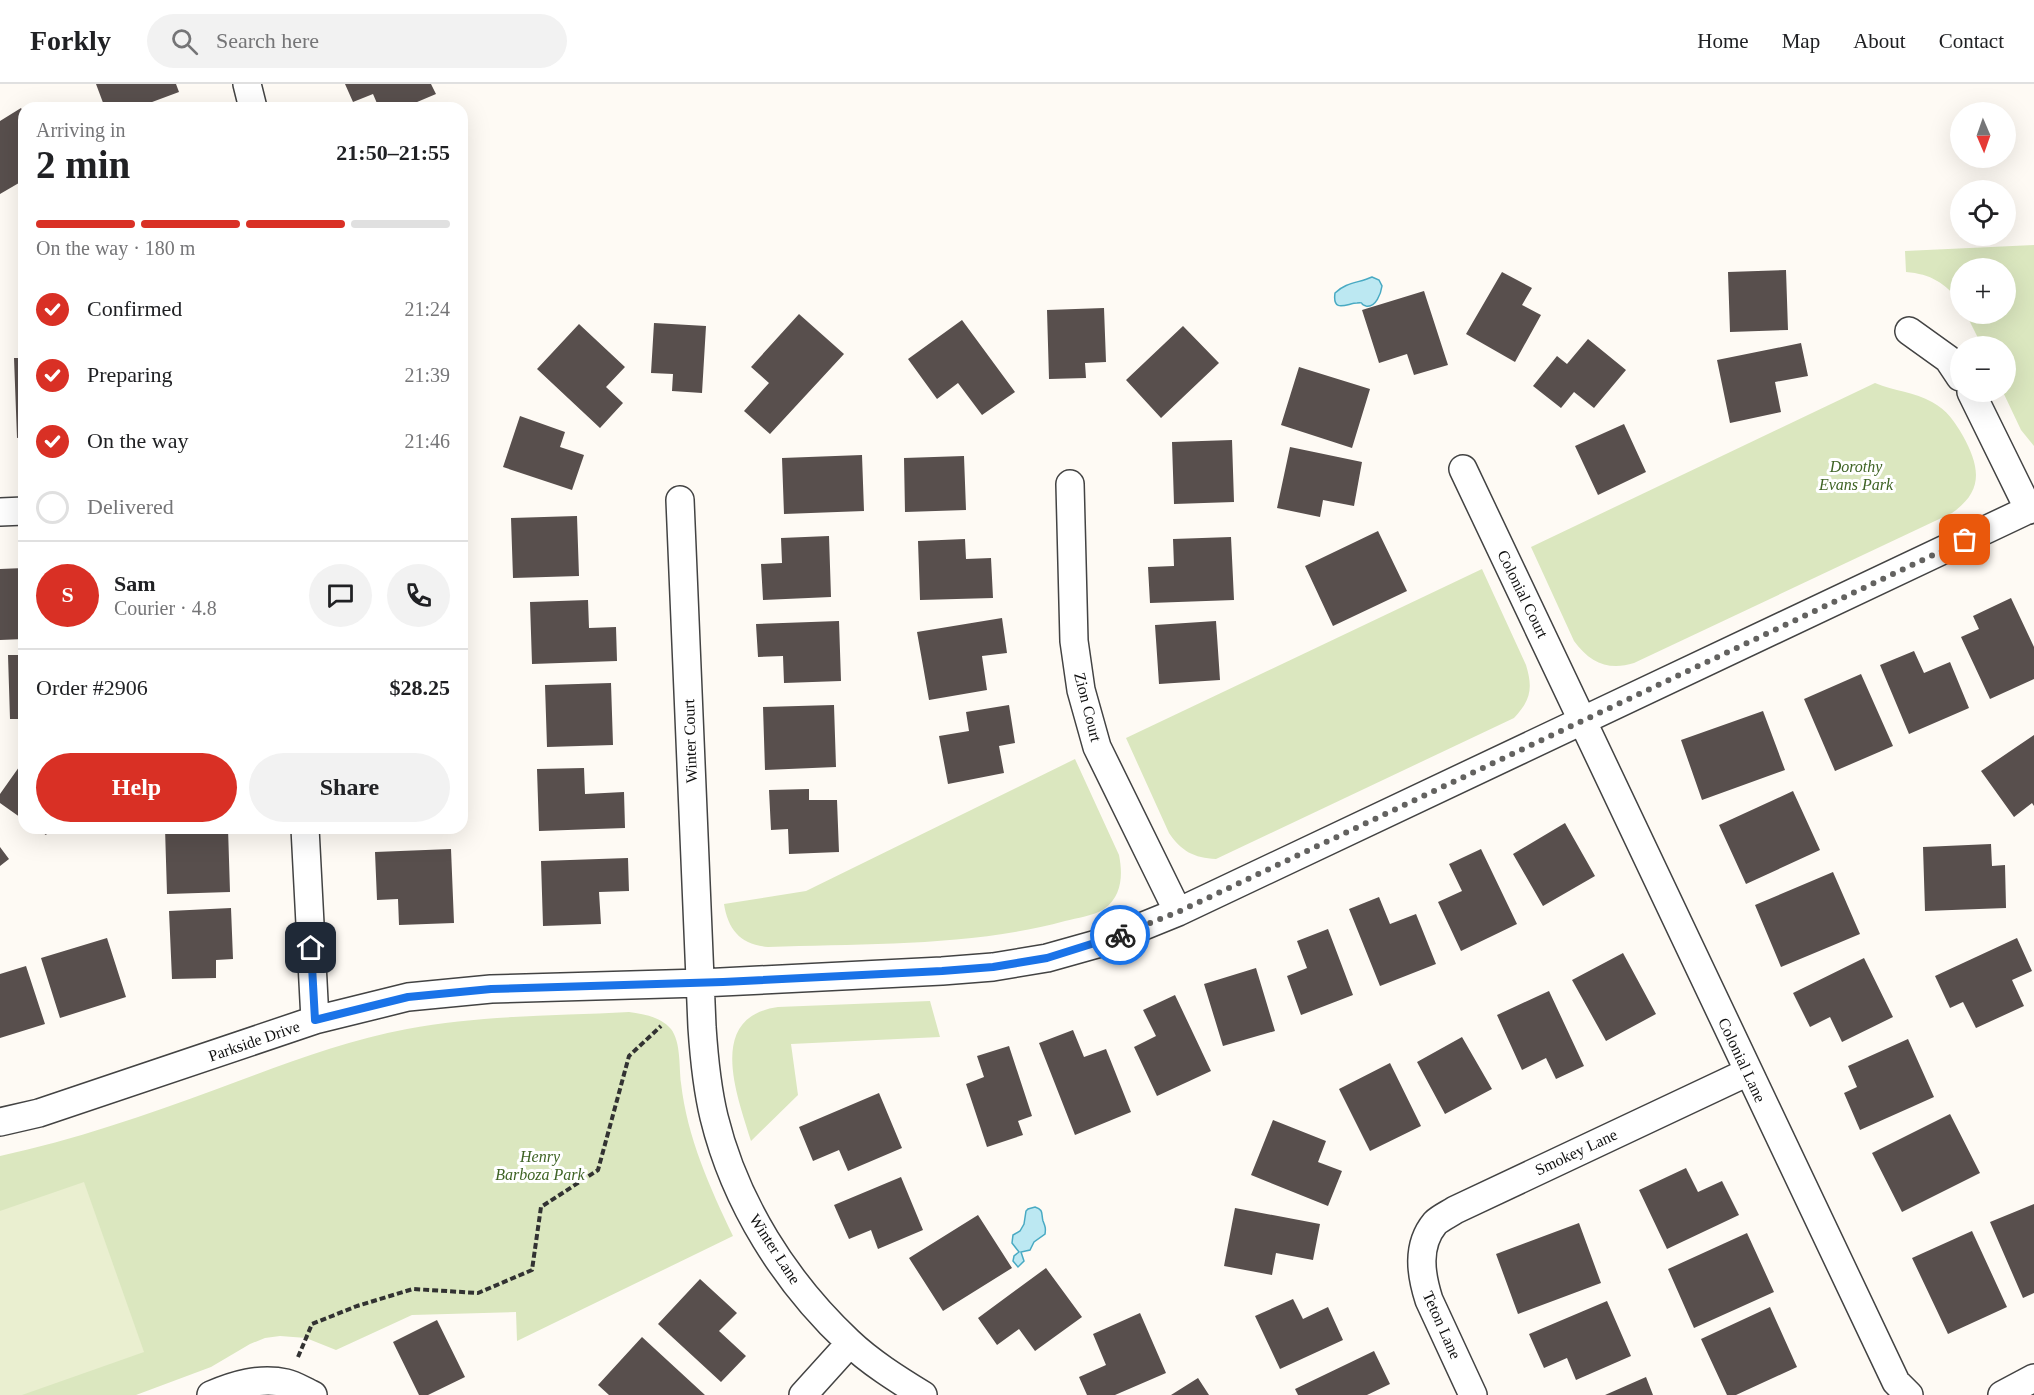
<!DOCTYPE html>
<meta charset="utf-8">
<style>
:root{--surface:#fff;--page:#f2f2f2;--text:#202124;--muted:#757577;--line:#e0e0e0;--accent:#d93025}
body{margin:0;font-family:Georgia,serif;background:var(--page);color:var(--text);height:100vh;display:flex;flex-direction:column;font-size:22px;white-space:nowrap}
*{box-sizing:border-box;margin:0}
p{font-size:20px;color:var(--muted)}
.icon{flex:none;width:33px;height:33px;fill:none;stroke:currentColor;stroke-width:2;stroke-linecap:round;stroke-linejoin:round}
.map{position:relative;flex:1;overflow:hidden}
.drawer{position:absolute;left:18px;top:18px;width:450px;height:732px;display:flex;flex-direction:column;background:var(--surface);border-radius:18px;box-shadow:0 6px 24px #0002}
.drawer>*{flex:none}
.needle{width:39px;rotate:178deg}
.tools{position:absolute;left:1950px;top:18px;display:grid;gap:12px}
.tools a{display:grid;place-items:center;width:66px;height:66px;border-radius:50%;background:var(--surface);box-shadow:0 6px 24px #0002;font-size:30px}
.pin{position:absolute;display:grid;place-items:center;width:51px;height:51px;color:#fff;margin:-26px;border-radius:12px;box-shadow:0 3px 9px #0006}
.courier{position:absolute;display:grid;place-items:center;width:60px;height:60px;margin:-30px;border:4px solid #1a73e8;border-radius:50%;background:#fff;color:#222;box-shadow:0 2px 8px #0007}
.summary em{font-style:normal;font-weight:700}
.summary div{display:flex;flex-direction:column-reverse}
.summary{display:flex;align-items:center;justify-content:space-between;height:102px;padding:0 18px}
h1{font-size:39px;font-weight:700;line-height:45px}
.bar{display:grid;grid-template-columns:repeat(4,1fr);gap:9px 6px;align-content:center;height:72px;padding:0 18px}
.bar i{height:8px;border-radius:4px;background:var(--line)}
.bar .on{background:var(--accent)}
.bar p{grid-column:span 4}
.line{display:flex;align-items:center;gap:15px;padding:0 18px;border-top:2px solid var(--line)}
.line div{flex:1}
.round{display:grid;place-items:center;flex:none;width:63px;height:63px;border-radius:32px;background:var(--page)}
ol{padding:0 18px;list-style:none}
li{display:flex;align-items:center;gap:18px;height:66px}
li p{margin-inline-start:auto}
li .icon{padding:6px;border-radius:50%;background:var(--accent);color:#fff;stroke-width:4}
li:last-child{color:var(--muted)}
li i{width:33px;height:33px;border:3px solid var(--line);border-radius:50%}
.primary-button{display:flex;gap:12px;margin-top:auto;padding:12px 18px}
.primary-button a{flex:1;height:69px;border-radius:36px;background:var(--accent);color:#fff;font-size:24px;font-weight:700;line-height:69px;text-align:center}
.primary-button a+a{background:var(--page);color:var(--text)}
header{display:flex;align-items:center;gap:36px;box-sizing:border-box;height:84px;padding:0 30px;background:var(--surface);border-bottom:2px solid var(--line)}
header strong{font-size:28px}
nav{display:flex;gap:33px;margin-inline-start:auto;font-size:21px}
.search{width:420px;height:54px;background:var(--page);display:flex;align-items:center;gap:15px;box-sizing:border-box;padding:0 21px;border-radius:33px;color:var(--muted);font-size:22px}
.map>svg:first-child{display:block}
</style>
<header>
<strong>Forkly</strong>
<div class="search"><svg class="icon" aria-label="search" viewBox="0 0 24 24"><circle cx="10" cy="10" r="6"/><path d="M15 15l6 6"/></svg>Search here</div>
<nav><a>Home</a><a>Map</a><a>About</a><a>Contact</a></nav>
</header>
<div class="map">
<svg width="2034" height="1311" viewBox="0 0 2034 1311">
<rect width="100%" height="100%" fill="#fefaf4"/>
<!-- green -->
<path fill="#dbe7bf" d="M2034 161V362L2021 346 2003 308H2006V262H1982L1966 230H2006V184H1960V218C1945 199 1931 190 1906 188L1905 167Z
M1875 299C1894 307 1915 308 1932 318 1947 326 1955 338 1963 352 1980 383 1984 407 1952 429L1634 579C1609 587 1590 579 1574 557L1531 463Z
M1482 485 1526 581C1533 604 1531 616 1514 634L1216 775C1194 774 1181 767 1169 749L1126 654Z
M1075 675 1119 771C1123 791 1122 812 1104 825 1093 832 1077 834 1065 837 969 863 867 859 768 863 741 861 728 846 724 820L806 807Z
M930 917 940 953 791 960 798 1011 751 1057C737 1011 706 933 778 923Z
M629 928C644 930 661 933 671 945 681 958 679 983 681 999 687 1053 710 1104 733 1152L517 1257 516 1228 412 1231 336 1266 306 1254 280 1252 265 1254 250 1260 211 1283 136 1311H0V1072C74 1056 146 1031 217 1005 279 982 342 957 407 945 480 931 555 932 629 928Z"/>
<!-- pitch -->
<path fill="#eaefd0" d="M84 1098 144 1268 22 1311H0V1127Z"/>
<!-- water -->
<path fill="#bce8f2" stroke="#49aac3" stroke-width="1.5" d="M1372 193 1379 196 1382 202C1381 209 1376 224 1366 222 1358 220 1366 218 1357 219 1348 219 1332 230 1335 209 1346 198 1359 199 1372 193Z
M1035 1123C1044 1126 1041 1129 1043 1137 1045 1142 1046 1144 1045 1150L1034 1158 1030 1166 1021 1168 1024 1177 1018 1183 1013 1177 1014 1172 1019 1168 1012 1159 1013 1151 1020 1147 1024 1140 1026 1127 1028 1125Z"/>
<!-- building -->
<path fill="#584f4d" d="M96 0H176L179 8 136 24H105Z
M345 0H431L436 10 403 24H379L373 10 353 18Z
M21 24 24 29V96L0 110V37Z
M1786 186 1788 246 1730 248 1728 188Z
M1502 188 1532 204 1522 221 1541 231 1515 278 1466 250Z
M1424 207 1448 281 1414 291 1407 270 1379 279 1362 226Z
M1104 224 1106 278 1085 279 1086 294 1049 295 1047 226Z
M799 230 844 270 770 350 744 327 769 299 751 283Z
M962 236 1015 308 982 331 958 299 937 315 908 275Z
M654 239 706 242 702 309 672 307 673 290 651 289Z
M579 240 625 283 606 303 623 319 600 344 537 285Z
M1183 242 1219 279 1161 334 1126 296Z
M1588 255 1626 286 1594 324 1574 308 1561 324 1533 302 1557 272 1567 280Z
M1801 259 1808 292 1775 298 1781 328 1730 339 1717 276Z
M14 274H24V353L17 354Z
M1299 283 1370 305 1352 364 1281 341Z
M520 332 565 348 560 363 584 371 572 406 503 383Z
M1624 340 1646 388 1598 411 1575 362Z
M1232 356 1234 418 1174 420 1172 358Z
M1290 363 1362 378 1354 422 1323 416 1320 433 1277 424Z
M862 371 864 427 784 430 782 374Z
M964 372 966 426 905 428 904 374Z
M577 432 579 492 513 494 511 434Z
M1378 447 1407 507 1333 542 1305 482Z
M829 452 831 513 763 516 761 480 782 479 781 454Z
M1231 453 1234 516 1150 519 1148 483 1174 482 1173 455Z
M965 455 966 475 991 474 993 514 920 516 918 457Z
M24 484V555L0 556V485Z
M2011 514 2034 563V595L1990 615 1961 553 1979 545 1973 532Z
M588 516 589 544 616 543 617 577 532 580 530 518Z
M1002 534 1007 569 982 572 987 606 929 616 917 548Z
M839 537 841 597 784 599 783 572 758 573 756 540Z
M1216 537 1220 596 1159 600 1155 541Z
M1914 567 1924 589 1950 578 1969 624 1909 650 1880 581Z
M8 571H24V635H10Z
M1861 590 1893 662 1835 687 1804 615Z
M611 599 613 661 547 663 545 601Z
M834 621 836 683 765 686 763 623Z
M1009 621 1015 659 999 662 1004 689 948 700 939 652 969 647 966 628Z
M1763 627 1785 686 1702 716 1681 656Z
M2034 651V722L2032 719 2014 733 1981 687Z
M24 676V736L0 719V710Z
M584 684 585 710 624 708 625 744 539 747 537 685Z
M809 705V716H837L839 768 789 770 788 745 771 746 769 706Z
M1793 707 1820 766 1746 800 1719 741Z
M1565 739 1595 792 1543 822 1513 770Z
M35 744H51L46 751Z
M165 744H228L230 808 167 810Z
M375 744H432V748L375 750Z
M1991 760 1992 782 2005 781 2006 824 1925 827 1923 763Z
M0 763 9 775 0 782Z
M451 765 454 839 399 841 398 815 377 816 375 768Z
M1481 765 1517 840 1461 867 1438 818 1462 807 1449 780Z
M628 774 629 807 599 808 601 840 543 842 541 777Z
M1833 788 1860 850 1781 883 1755 821Z
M1379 813 1390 840 1416 830 1436 880 1380 902 1349 825Z
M231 824 233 875 216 876V894L172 895 169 827Z
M1328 845 1353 911 1301 931 1287 892 1307 884 1297 857Z
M107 854 126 913 60 934 41 874Z
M2017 854 2032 887 2012 896 2024 922 1976 944 1963 918 1950 924 1935 892Z
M1623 869 1656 930 1606 957 1572 896Z
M1864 874 1893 933 1842 958 1830 933 1810 943 1793 909Z
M26 882 45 940 0 954V890Z
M1256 884 1275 947 1223 962 1204 900Z
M1549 907 1584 982 1556 995 1546 974 1522 986 1497 931Z
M1175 911 1211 987 1157 1012 1134 963 1156 952 1143 926Z
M1073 946 1084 973 1106 965 1131 1028 1075 1051 1039 959Z
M1462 953 1492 1005 1445 1030 1417 978Z
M1908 955 1934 1013 1860 1046 1844 1009 1857 1003 1848 982Z
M1009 962 1032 1032 1018 1037 1023 1051 987 1063 966 1000 984 993 977 972Z
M1390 979 1421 1042 1370 1067 1339 1005Z
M879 1009 902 1064 848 1087 839 1066 813 1077 799 1043Z
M1950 1030 1980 1089 1902 1128 1872 1069Z
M1273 1036 1326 1057 1318 1078 1342 1087 1328 1122 1251 1091Z
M1686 1084 1698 1108 1722 1097 1739 1131 1667 1165 1639 1106Z
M901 1093 923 1146 878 1165 871 1146 849 1155 834 1121Z
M2034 1120V1209L2023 1214 1990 1138Z
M1235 1124 1320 1140 1313 1176 1276 1169 1272 1191 1224 1182Z
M978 1131 1012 1184 943 1227 909 1174Z
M1579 1139 1601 1199 1518 1230 1496 1170Z
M1972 1147 2007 1223 1948 1250 1912 1174Z
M1747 1149 1774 1208 1694 1244 1668 1185Z
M1046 1184 1082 1233 1035 1267 1019 1245 997 1261 978 1234Z
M700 1195 737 1229 719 1247 746 1272 721 1298 658 1240Z
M1293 1215 1303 1235 1328 1223 1343 1256 1280 1285 1255 1232Z
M1607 1217 1631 1272 1576 1296 1567 1274 1544 1284 1529 1250Z
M1770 1223 1797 1283 1736 1311H1727L1701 1255Z
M1140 1229 1166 1289 1115 1311H1087L1079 1293 1106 1281 1093 1250Z
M437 1236 465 1293 428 1311H419L393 1258Z
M642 1253 705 1311H609L598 1301Z
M1374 1267 1390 1300 1367 1311H1298L1295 1305Z
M1646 1293 1653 1311H1605Z
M1198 1294 1209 1311H1171Z"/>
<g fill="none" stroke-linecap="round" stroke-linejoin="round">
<defs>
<path id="minor" d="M247 0 253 24
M1909 247 1948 275 1960 293
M1971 308 2029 426
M1463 385 1896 1298 1909 1311
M1070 400 1074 557 1081 606 1097 663 1178 828
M680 416 702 943C704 973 707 1004 714 1033 735 1119 785 1198 849 1258 870 1278 897 1295 923 1311
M0 428 24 427
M305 744 315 936
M0 1038 39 1029 315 936 408 913 491 905 701 899 942 887 993 883 1047 874 1104 858 1178 828 2034 423
M211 1311C234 1301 260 1293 286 1299 295 1301 304 1307 313 1311
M803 1311 850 1259
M1473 1311 1429 1216C1421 1191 1416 1162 1435 1139 1440 1134 1449 1130 1455 1126L1748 988
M2002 1311 2034 1294"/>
</defs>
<!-- minor casing -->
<use href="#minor" stroke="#434343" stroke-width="30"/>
<!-- path -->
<path stroke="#323232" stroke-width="4" stroke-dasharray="6 3" stroke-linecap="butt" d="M298 1273 312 1240 357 1222 413 1205 478 1209 532 1186 541 1123 598 1086 629 972 661 942"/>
<!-- minor -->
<use href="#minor" stroke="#fff" stroke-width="27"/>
</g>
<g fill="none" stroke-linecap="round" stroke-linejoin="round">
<!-- done -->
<path stroke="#636260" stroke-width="6" stroke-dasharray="0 10.8" d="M1120 851 1178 828 1965 456"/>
<!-- route -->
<path stroke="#1a73e8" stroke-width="8" d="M311 864 315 936 408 913 491 905 723 898 942 887 993 883 1047 874 1120 851"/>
</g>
<g text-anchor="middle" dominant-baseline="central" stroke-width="6" stroke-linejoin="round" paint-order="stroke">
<!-- park labels -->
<g font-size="16" font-style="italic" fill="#3e6324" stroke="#fff">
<text x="1856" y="382">Dorothy<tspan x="1856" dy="18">Evans Park</tspan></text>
<text x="540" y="1072">Henry<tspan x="540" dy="18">Barboza Park</tspan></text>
</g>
<!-- street labels -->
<g font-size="16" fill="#101010" stroke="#fff">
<text transform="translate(1523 510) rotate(64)">Colonial Court</text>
<text transform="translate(1088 623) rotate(76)">Zion Court</text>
<text transform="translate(690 657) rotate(-92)">Winter Court</text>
<text transform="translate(254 957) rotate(-19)">Parkside Drive</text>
<text transform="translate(1742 976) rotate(65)">Colonial Lane</text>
<text transform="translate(1576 1068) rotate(-25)">Smokey Lane</text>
<text transform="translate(775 1165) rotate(57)">Winter Lane</text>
<text transform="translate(1442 1241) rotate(66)">Teton Lane</text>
</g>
</g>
</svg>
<div class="tools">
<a><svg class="needle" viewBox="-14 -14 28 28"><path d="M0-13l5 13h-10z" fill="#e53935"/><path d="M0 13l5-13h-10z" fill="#757577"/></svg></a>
<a><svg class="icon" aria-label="locate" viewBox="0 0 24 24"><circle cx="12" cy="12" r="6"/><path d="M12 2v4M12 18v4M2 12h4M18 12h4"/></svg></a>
<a>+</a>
<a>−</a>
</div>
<div class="pin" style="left:1965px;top:456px;background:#ea580c"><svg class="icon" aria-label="bag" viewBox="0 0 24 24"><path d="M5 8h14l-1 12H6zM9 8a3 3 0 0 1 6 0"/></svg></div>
<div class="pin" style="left:311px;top:864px;background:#1f2937"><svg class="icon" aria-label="home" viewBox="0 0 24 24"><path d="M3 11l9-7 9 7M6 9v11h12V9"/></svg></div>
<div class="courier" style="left:1120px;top:851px"><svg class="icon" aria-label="bike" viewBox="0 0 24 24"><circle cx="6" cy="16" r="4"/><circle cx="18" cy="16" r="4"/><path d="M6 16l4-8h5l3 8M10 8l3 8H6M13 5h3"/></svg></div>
<section class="drawer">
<div class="summary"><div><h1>2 min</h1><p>Arriving in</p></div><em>21:50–21:55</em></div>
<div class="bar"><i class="on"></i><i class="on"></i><i class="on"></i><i></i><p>On the way · 180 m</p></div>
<ol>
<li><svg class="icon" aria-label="check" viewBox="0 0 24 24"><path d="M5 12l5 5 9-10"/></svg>Confirmed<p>21:24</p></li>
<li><svg class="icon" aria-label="check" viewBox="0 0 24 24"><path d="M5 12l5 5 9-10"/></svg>Preparing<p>21:39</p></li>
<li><svg class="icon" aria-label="check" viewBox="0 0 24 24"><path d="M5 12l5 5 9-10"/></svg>On the way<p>21:46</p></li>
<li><i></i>Delivered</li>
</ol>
<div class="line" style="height:108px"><b class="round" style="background:var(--accent);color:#fff">S</b><div><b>Sam</b><p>Courier · 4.8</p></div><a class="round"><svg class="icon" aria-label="chat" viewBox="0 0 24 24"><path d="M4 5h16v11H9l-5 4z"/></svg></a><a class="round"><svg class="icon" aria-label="phone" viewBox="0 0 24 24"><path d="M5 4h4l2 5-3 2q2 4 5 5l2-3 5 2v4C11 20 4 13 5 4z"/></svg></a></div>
<div class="line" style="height:78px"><div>Order #2906</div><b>$28.25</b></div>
<div class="primary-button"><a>Help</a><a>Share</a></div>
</section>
</div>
